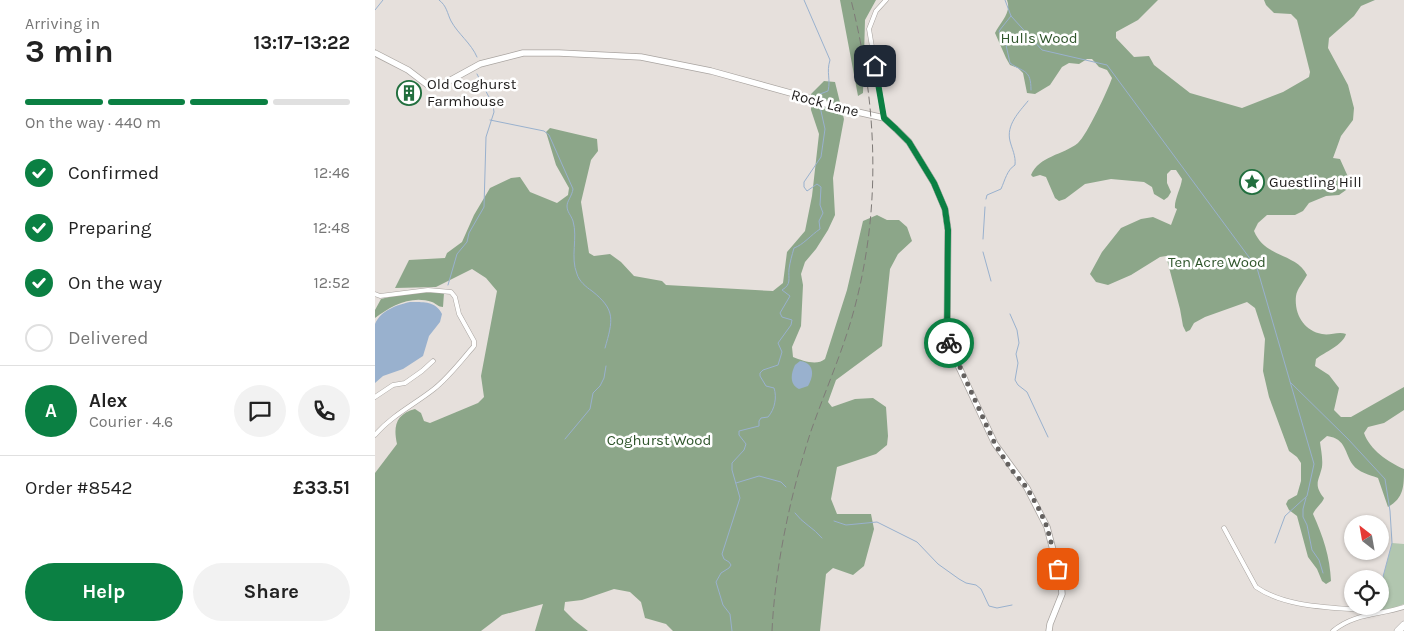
<!DOCTYPE html>
<meta charset="utf-8">
<style>
:root{--surface:#fff;--page:#f2f2f2;--text:#222;--muted:#767676;--line:#e0e0e0;--accent:#0b8043}
body{margin:0;font-family:Karla,sans-serif;background:var(--page);color:var(--text);height:100vh;display:flex;flex-direction:column;font-size:19px;white-space:nowrap}
*{box-sizing:border-box;margin:0}
p{font-size:16px;color:var(--muted)}
.icon{flex:none;width:28px;height:28px;fill:none;stroke:currentColor;stroke-width:2;stroke-linecap:round;stroke-linejoin:round}
.map{position:relative;flex:1;overflow:hidden}
.drawer{display:flex;flex-direction:column;background:var(--surface);width:375px}
.drawer>*{flex:none}
.needle{width:32px;rotate:329deg}
.fabs{position:absolute;left:969px;top:515px;display:grid;gap:10px}
.fabs a{display:grid;place-items:center;width:45px;height:45px;border-radius:50%;background:var(--surface);box-shadow:0 1px 4px #0004;font-size:25px}
.pin{position:absolute;display:grid;place-items:center;width:42px;height:42px;color:#fff;margin:-21px;border-radius:10px;box-shadow:0 2px 8px #0006}
.courier{position:absolute;display:grid;place-items:center;width:50px;height:50px;margin:-25px;border:4px solid #0b8043;border-radius:50%;background:#fff;color:#222;box-shadow:0 1px 6px #0007}
.overview em{font-style:normal;font-weight:700}
.overview div{display:flex;flex-direction:column-reverse}
.overview{display:flex;align-items:center;justify-content:space-between;height:85px;padding:0 25px}
h1{font-size:32px;font-weight:700;line-height:38px}
.bar{display:grid;grid-template-columns:repeat(4,1fr);gap:8px 5px;align-content:center;height:60px;padding:0 25px}
.bar i{height:6px;border-radius:4px;background:var(--line)}
.bar .on{background:var(--accent)}
.bar p{grid-column:span 4}
.line{display:flex;align-items:center;gap:12px;padding:0 25px;border-top:1px solid var(--line)}
.line div{flex:1}
.round{display:grid;place-items:center;flex:none;width:52px;height:52px;border-radius:26px;background:var(--page)}
ol{padding:0 25px;list-style:none}
li{display:flex;align-items:center;gap:15px;height:55px}
li p{margin-inline-start:auto}
li .icon{padding:5px;border-radius:50%;background:var(--accent);color:#fff;stroke-width:4}
li:last-child{color:var(--muted)}
li i{width:28px;height:28px;border:2px solid var(--line);border-radius:50%}
.action{display:flex;gap:10px;margin-top:auto;padding:10px 25px}
.action a{flex:1;height:58px;border-radius:30px;background:var(--accent);color:#fff;font-size:20px;font-weight:700;line-height:58px;text-align:center}
.action a+a{background:var(--page);color:var(--text)}
main{display:flex;flex:1;min-height:0}
.map>svg:first-child{display:block}
</style>
<main>
<section class="drawer">
<div class="overview"><div><h1>3 min</h1><p>Arriving in</p></div><em>13:17–13:22</em></div>
<div class="bar"><i class="on"></i><i class="on"></i><i class="on"></i><i></i><p>On the way · 440 m</p></div>
<ol>
<li><svg class="icon" aria-label="check" viewBox="0 0 24 24"><path d="M5 12l5 5 9-10"/></svg>Confirmed<p>12:46</p></li>
<li><svg class="icon" aria-label="check" viewBox="0 0 24 24"><path d="M5 12l5 5 9-10"/></svg>Preparing<p>12:48</p></li>
<li><svg class="icon" aria-label="check" viewBox="0 0 24 24"><path d="M5 12l5 5 9-10"/></svg>On the way<p>12:52</p></li>
<li><i></i>Delivered</li>
</ol>
<div class="line" style="height:90px"><b class="round" style="background:var(--accent);color:#fff">A</b><div><b>Alex</b><p>Courier · 4.6</p></div><a class="round"><svg class="icon" aria-label="chat" viewBox="0 0 24 24"><path d="M4 5h16v11H9l-5 4z"/></svg></a><a class="round"><svg class="icon" aria-label="phone" viewBox="0 0 24 24"><path d="M5 4h4l2 5-3 2q2 4 5 5l2-3 5 2v4C11 20 4 13 5 4z"/></svg></a></div>
<div class="line" style="height:65px"><div>Order #8542</div><b>£33.51</b></div>
<div class="action"><a>Help</a><a>Share</a></div>
</section>
<div class="map">
<svg width="1029" height="631" viewBox="0 0 1029 631">
<rect width="100%" height="100%" fill="#e6e0dc"/>
<!-- green -->
<path fill="#b1c6af" d="M1017 543 1029 544V604L1017 609 999 612 1001 606H1005V588Z"/>
<!-- forest -->
<path fill="#8ca689" d="M465 0H501L490 20 488 93 483 96Z
M632 0H783L763 20 741 32V38L759 57 774 56 779 65 815 93 867 108 908 92 934 77 935 72 922 20 916 14 899 13 891 5 889 0H1000L986 6 979 16 954 38 953 48 973 85 979 108 978 120 966 136 958 158 965 159 974 179 971 190 964 195 951 196 934 203 928 211 920 215H892L883 223 879 231C890 258 921 253 932 275 929 281 922 289 921 296 919 314 929 331 947 334 955 336 963 331 971 334 968 345 950 352 941 359L940 366 954 375 964 388 959 410 966 417H976L1029 387V410L1009 423 993 427 989 433C995 450 1013 462 1029 469 1029 486 1029 498 1013 507L1003 478C995 475 983 472 978 465 969 453 972 439 952 436L945 442C946 450 948 459 947 467 944 481 938 484 949 498 947 504 941 507 938 514 948 536 955 557 956 581L951 584 947 581 942 569 933 557 922 516 914 510 911 504 913 500 922 495 926 481V463L922 457 914 451 894 397 888 371 890 339 880 308 872 302 830 317 819 323 815 330 811 332 808 326 805 309 791 256 785 257 756 275 733 285 721 282 715 274 727 252 746 228 766 219 778 217 796 225 802 209 800 208C799 200 806 188 807 179L801 170H796L792 174V183L796 192 793 197 789 200 779 194 777 187 769 182 736 179 710 184 690 199 684 201 680 198 671 177 665 175 658 177 656 175C664 156 688 155 703 143 712 135 733 90 737 78L732 70 724 67 717 59H712L704 64 694 63 687 67 675 85 660 94 652 93 648 73 643 68 635 65 631 58 620 33C625 22 637 13 632 0Z
M449 81 460 82 469 119 458 178 460 215 453 230 441 249 430 262 426 274 428 285 426 326 417 347 418 357C428 361 442 366 450 359L472 290 488 221 502 215 512 220H524L532 227 537 241 523 254 515 269 507 346 461 380 453 402 457 407 480 399 498 398 511 407 513 436 512 445 501 454 462 467 456 499 462 514H496L499 529 489 566 478 575 458 568 451 574 445 631H298L291 624 270 618 266 602 255 592 239 589 207 600 190 602 189 610 199 620 213 631H160L168 604 127 615 106 631H0V473L22 444C18 426 21 414 40 409L46 413 49 421 55 423 103 403 109 397 106 376 122 291 111 278 97 269 61 287 20 288 34 260 70 258 72 253 87 242 99 215 115 188 136 178 145 177 155 192 182 203 193 195 194 188 181 165 171 132 175 128 222 139 223 151 216 160 206 202 214 253 219 256 235 254 246 262 259 276 287 281 291 285 398 291 408 283 412 252 430 231 437 196 444 134 436 110V94Z
M42 290 69 293 68 307C63 307 62 304 57 302 36 295 16 306 0 318V310L6 299Z"/>
<!-- water -->
<path fill="#99b1ce" d="M35 302C48 302 61 301 67 314L65 322 54 336 48 356 28 369 8 376 0 383V324C6 310 22 305 35 302Z
M425 361C440 363 439 376 433 386L424 389C414 384 416 373 420 365Z"/>
<g fill="none" stroke-linecap="round" stroke-linejoin="round">
<!-- stream -->
<path stroke="#99b1ce" stroke-width="1" d="M64 0C72 6 72 13 76 21 83 34 96 43 102 57
M429 0 455 60C451 73 456 79 453 91L445 94 444 99
M630 0 636 16 667 50 732 65 882 268 939 464 932 496 910 516 900 543
M0 10 8 0
M636 16 624 31 631 45 635 63C649 73 656 69 656 90
M115 120 169 131 174 135 198 189C197 196 192 201 192 206 192 212 196 215 198 221 203 238 195 257 202 274 204 281 211 287 217 291 241 310 238 320 230 348
M611 199 612 195 626 189C630 180 632 170 640 165 641 156 637 149 635 141 631 125 644 112 653 101
M608 239 610 207
M608 252 616 281
M73 285 82 254 92 242 94 233 109 207 111 137 119 112 118 105 102 74
M635 314 642 330 644 343 641 354 643 363 640 380 643 385 652 392 673 437
M915 382 973 439 1010 479 1015 511 1017 543 1005 588
M190 439 215 409 218 393 225 386 229 378 231 366
M361 483 384 476 406 482 411 487
M931 498 928 509V517L932 525 937 550 944 560 948 573
M420 513C427 523 439 528 447 538
M459 521 471 525 502 522 542 542 563 564 584 579 591 583 601 585 606 589 614 606 622 608 637 605
M999 612 1001 606
M357 631 355 614 348 605 341 582 346 573 354 568 356 565 354 562 349 559 347 554 365 498 357 470V463L369 450 371 444 364 435V431L384 426V421L386 418 393 417C400 409 402 397 399 388L391 386 385 376V373L388 370 403 365 407 352 403 343 416 325 417 320 407 317 405 313 415 296 407 290C417 284 413 279 414 269 415 262 417 255 419 248 428 245 436 235 445 229L444 221 448 213 445 205 446 187 442 184 432 191 429 187V182L446 157 450 129 444 102"/>
<defs>
<path id="street" d="M509 118 494 29 501 11 511 0
M0 294 5 296 53 290 76 292 80 297 84 314 99 341V346C86 361 74 377 59 389 40 404 16 416 0 435
M0 397 18 385 30 383 47 371 58 361
M849 528 881 587C910 607 952 607 986 610L992 614
M958 631C979 613 1005 615 1029 607"/>
<path id="secondary" d="M0 53 33 70 54 86 63 87 105 64 148 53H184L266 57 336 71 441 100 456 106 509 118 521 129 534 142 559 183 570 209 573 230 572 335 575 348 620 444 652 488 672 527 686 581 687 594 675 624 674 631"/>
<path id="highway" d="M1023 631 1029 625"/>
</defs>
<!-- street casing -->
<use href="#street" stroke="#a9a4a0" stroke-width="5"/>
<!-- secondary casing -->
<use href="#secondary" stroke="#a9a4a0" stroke-width="7"/>
<!-- highway casing -->
<use href="#highway" stroke="#a9a4a0" stroke-width="8"/>
<!-- street -->
<use href="#street" stroke="#fff" stroke-width="4"/>
<!-- secondary -->
<use href="#secondary" stroke="#fff" stroke-width="5.5"/>
<!-- highway -->
<use href="#highway" stroke="#fff" stroke-width="7"/>
<!-- rail -->
<path stroke="#7e7a77" stroke-width="1" stroke-dasharray="8 4" stroke-linecap="butt" d="M397 631C400 566 416 492 436 431 450 391 468 351 479 310 507 206 502 103 476 0"/>
</g>
<g fill="none" stroke-linecap="round" stroke-linejoin="round">
<!-- done -->
<path stroke="#64615f" stroke-width="5" stroke-dasharray="0 9" d="M574 343 620 444 636 469 652 488 665 511 672 527 683 569"/>
<!-- route -->
<path stroke="#0b8043" stroke-width="6" d="M500 66 509 118 521 129 534 142 559 183 570 209 573 230 572 335 574 343"/>
</g>
<!-- icons -->
<defs>
<symbol id="building-ring" viewBox="-11 -11 22 22"><circle r="9.5" fill="#fff" stroke="#216f3e" stroke-width="1.5"/><path d="M-4-6H4V6H1V3H-1V6H-4ZM-2.5-4.3h1.7v1.8h-1.7ZM.8-4.3h1.7v1.8H.8ZM-2.5-1h1.7V.8h-1.7ZM.8-1h1.7V.8H.8Z" fill="#216f3e"/></symbol>
<symbol id="sight-ring" viewBox="-11 -11 22 22"><circle r="9.5" fill="#fff" stroke="#216f3e" stroke-width="1.5"/><path d="M0-6L1.8-2.2L6-1.7L2.9 1.2L3.7 5.4L0 3.3L-3.7 5.4L-2.9 1.2L-6-1.7L-1.8-2.2Z" fill="#216f3e"/></symbol>
</defs>
<g fill-rule="evenodd">
<use href="#building-ring" x="20" y="79" width="28" height="28"/>
<use href="#sight-ring" x="863" y="168" width="28" height="28"/>
</g>
<g text-anchor="middle" dominant-baseline="central" stroke-width="5" stroke-linejoin="round" paint-order="stroke">
<!-- park labels -->
<g font-size="15" fill="#30562c" stroke="#fff">
<text x="664" y="38">Hulls Wood</text>
<text x="842" y="262">Ten Acre Wood</text>
<text x="284" y="440">Coghurst Wood</text>
</g>
<!-- poi labels -->
<g font-size="15" fill="#1e1c1b" stroke="#fff" text-anchor="start">
<text x="52" y="84">Old Coghurst<tspan x="52" dy="17">Farmhouse</tspan></text>
<text x="894" y="182">Guestling Hill</text>
</g>
<!-- street labels -->
<g font-size="15" fill="#1e1c1b" stroke="#fff">
<text transform="translate(450 103) rotate(15)">Rock Lane</text>
</g>
</g>
</svg>
<div class="fabs">
<a><svg class="needle" viewBox="-14 -14 28 28"><path d="M0-13l5 13h-10z" fill="#e53935"/><path d="M0 13l5-13h-10z" fill="#767676"/></svg></a>
<a><svg class="icon" aria-label="locate" viewBox="0 0 24 24"><circle cx="12" cy="12" r="6"/><path d="M12 2v4M12 18v4M2 12h4M18 12h4"/></svg></a>
</div>
<div class="pin" style="left:683px;top:569px;background:#ea580c"><svg class="icon" aria-label="bag" viewBox="0 0 24 24"><path d="M5 8h14l-1 12H6zM9 8a3 3 0 0 1 6 0"/></svg></div>
<div class="pin" style="left:500px;top:66px;background:#1f2937"><svg class="icon" aria-label="home" viewBox="0 0 24 24"><path d="M3 11l9-7 9 7M6 9v11h12V9"/></svg></div>
<div class="courier" style="left:574px;top:343px"><svg class="icon" aria-label="bike" viewBox="0 0 24 24"><circle cx="6" cy="16" r="4"/><circle cx="18" cy="16" r="4"/><path d="M6 16l4-8h5l3 8M10 8l3 8H6M13 5h3"/></svg></div>
</div>
</main>
